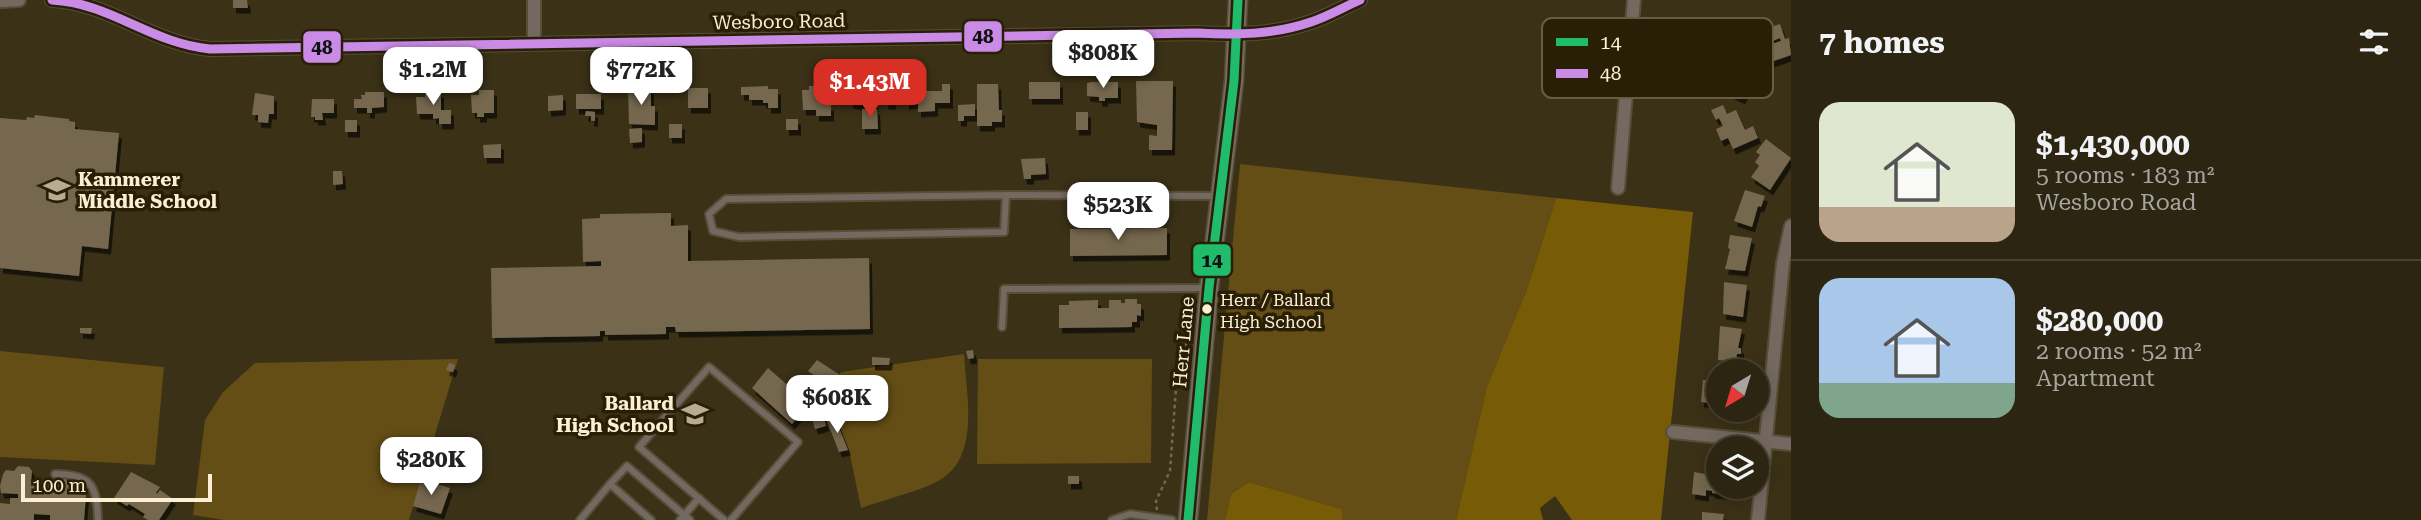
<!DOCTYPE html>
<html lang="en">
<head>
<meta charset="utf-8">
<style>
	:root { --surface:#2c2511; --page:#342d1a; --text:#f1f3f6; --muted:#a6a59f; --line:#484231; --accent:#d93025 }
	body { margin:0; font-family:"Roboto Serif",serif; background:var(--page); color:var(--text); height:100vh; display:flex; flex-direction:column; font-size:26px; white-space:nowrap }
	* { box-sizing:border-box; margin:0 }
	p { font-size:23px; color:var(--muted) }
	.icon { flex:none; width:38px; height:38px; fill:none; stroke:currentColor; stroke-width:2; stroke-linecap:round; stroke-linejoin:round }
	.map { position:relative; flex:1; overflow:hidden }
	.sheet { display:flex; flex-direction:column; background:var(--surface); width:630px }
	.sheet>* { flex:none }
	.needle { width:46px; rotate:218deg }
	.controls { position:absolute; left:1706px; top:359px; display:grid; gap:14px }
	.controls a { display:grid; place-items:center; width:63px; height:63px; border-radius:50%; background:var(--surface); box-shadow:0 4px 18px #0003,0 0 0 2px var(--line); font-size:35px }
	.scale { position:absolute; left:21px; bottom:18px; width:191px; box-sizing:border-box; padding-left:7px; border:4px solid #fcefd2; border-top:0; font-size:19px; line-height:24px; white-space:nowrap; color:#fcefd2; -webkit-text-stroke:5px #291f07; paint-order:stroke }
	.price { position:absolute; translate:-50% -60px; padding:0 16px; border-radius:14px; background:#fff; color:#222; font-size:23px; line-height:46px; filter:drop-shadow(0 2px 4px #0008) }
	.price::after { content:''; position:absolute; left:50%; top:42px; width:21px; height:16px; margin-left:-10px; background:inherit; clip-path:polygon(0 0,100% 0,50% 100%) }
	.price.current { background:var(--accent); color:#fff }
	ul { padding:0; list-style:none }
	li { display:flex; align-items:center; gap:21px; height:175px; padding:0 28px }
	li+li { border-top:2px solid var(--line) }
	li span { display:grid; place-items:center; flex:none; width:196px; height:140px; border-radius:21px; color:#555 }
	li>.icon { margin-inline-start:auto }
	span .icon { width:84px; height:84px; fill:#fffc; stroke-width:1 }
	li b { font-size:30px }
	h2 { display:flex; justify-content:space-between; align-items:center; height:84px; padding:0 28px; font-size:30px }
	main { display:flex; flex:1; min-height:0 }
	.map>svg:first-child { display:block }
	.green { fill:#644e15 }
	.forest { fill:#775b06 }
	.building { fill:#766750; filter:url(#shadow) }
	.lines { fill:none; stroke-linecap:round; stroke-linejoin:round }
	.service-casing { stroke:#574e37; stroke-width:10 }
	.minor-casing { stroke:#574e37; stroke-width:16 }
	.secondary-casing { stroke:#574e37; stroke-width:21 }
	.path { stroke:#70685c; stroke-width:2.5; stroke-dasharray:3.5 3.5; stroke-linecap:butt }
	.service { stroke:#736961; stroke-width:6 }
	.minor { stroke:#736961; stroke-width:12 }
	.secondary { stroke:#766a5f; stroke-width:18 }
	.bus-1-casing { stroke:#291f07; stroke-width:14 }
	.bus-2-casing { stroke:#291f07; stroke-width:14 }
	.bus-1 { stroke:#20bc6c; stroke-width:9 }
	.bus-2 { stroke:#ca8be6; stroke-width:9 }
	.bus-dot { fill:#fcefd2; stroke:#291f07; stroke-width:2.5 }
	.labels { text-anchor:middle; stroke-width:7; stroke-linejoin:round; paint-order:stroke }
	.bus-label { font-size:17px; fill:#fcefd2; stroke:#291f07; text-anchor:start }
	.street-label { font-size:19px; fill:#fcefd2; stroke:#291f07 }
	.poi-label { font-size:19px; font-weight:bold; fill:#fcefd2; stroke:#291f07; text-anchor:start }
	.key { fill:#291f07; stroke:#685d44; stroke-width:2 }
	.key-label { font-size:19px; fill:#fcefd2 }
	.line-badge { stroke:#291f07; stroke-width:2.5 }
	.pale-badge-label { font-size:19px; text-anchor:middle; font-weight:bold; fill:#111 }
</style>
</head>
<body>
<main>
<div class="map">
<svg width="1791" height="520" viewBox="0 0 1791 520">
	<defs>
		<filter id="shadow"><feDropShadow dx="3" dy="5.5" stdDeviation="0" flood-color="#0009"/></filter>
	</defs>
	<rect width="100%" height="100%" fill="#3a3117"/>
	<path class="green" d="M1240,164L1556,198L1527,289L1487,386L1456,520H1343L1340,509L1249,482L1231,494L1225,520H1207Z
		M0,351L164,367L155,465L0,457Z
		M964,354C966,392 980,453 943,478C925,490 883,500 861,508L849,450L839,424L832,387L841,372Z
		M458,359L409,520H224L193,515L205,420L223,392L255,363Z
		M978,359H1152L1151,463L977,464Z"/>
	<path class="forest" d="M1556,198L1693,212L1661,520H1572L1555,496L1540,508L1543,520H1456L1487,386L1527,289Z
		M1249,482L1341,509L1343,520H1225L1231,494Z"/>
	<path class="building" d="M233,0H247L248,8H233Z
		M1780,24L1785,39L1789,38L1791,55L1768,63L1763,47L1781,41L1780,38L1770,42L1765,29Z
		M1734,60L1756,70L1750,82L1753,83L1750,89L1748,88L1742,99L1724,90L1729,80L1721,76L1728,63L1732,64Z
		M1136,81H1173L1172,150H1149V135L1157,136V125L1137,122Z
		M1029,82H1060V99H1029Z
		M1092,82H1118V98H1105V101H1099V97L1087,96V83Z
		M870,83L875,84V87L894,88L893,104H885L886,97H875V107L850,103L851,84L870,85Z
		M942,84H950V103H935V111L918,112V103L906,104V91H942Z
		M977,84H998L999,110H1002V122H992V126H977Z
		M768,86V89H778V108H768V103H763V100H749V95H741V87Z
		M809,86H820V91H827V105H831V116H816V110H803L802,90H809Z
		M628,88H651V106H655V125L629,124Z
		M688,88H708V108H688Z
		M479,90H494V113H484V117H477V113H472L471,95H479Z
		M365,92H384V107L372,108V113H367V108H354V99H362L361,95H365Z
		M425,92H441V110H451V124H439V118L433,119V114H417L416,97H425Z
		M255,93L274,96V114H269L268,123L258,122V115H252Z
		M576,94H601V109H576Z
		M563,95V110L548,111V96Z
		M312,99H334V113H322L323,120H315V117H311Z
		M975,104V116H964V121H958V105Z
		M1723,105L1727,114L1736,110L1745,130L1753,126L1758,138L1733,149L1728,138L1721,141L1716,129L1723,126L1719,118L1716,120L1711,110Z
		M862,109H877L878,129H862Z
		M586,111L595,112V121H591V116H585Z
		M1076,112H1088V130H1076Z
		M35,115L69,119V121L75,122V129L119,133L108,249L82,246L79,276L0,268V118L26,120L27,117L34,118Z
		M786,119H798V130H786Z
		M345,120H357V132H345Z
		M669,124H682V138H669Z
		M642,128V142L630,143L629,129Z
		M1766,139L1791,158L1770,190L1751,177L1759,166L1755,162L1760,155L1756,152Z
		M501,144V158H484L483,145Z
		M1045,158L1046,174L1031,175V179H1024L1021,159Z
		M333,171H342L343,184L333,185Z
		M1745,190L1765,196L1761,207L1758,206L1752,227L1734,221Z
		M671,213V226L688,225V261L869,258L870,329L676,332L675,327H666V334L605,335V331H600V336L492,338L491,268L601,266V261L583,262L582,219L600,218V214Z
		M1167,228V255L1070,256V229Z
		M1730,235L1752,238L1745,271L1725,269L1730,249L1728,248Z
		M1724,282L1747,285L1743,317L1723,314Z
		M1125,299H1137V304H1141V316L1137,315V322H1132V327L1059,328V305H1069V301L1098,300V308H1109V300H1121V303H1125Z
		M1720,326L1742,329L1738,348H1741V354H1737L1736,362L1718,360Z
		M80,328H92L91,334L80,333Z
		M973,350L974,358L968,359L966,351Z
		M872,357L890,358L889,365H872Z
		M817,360L840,375L833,385L824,378L822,381L808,371Z
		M449,363L455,365L453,372L446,370Z
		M768,368L809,404L792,424L752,388Z
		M1716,377H1718V401H1714V403L1701,402L1703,380L1716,381Z
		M823,414L826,426L815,429L812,418Z
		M835,418L848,450L839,452L827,421Z
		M18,466L29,467L32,471L31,482L61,484V477L73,478L75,492H72V494L86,495L84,520H50V515L34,514V520H0V503L10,504V498H18V494L1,493L0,486L3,474L6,470L14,471Z
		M1715,469L1718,470V486H1726L1725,494L1712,493V491L1706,490V496L1692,494L1694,472L1705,474L1706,471L1715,472Z
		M131,472L160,487L156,493L157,494L160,490L173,499L159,520H148L143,517L145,514L129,504L127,506L114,498Z
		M1068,476H1079V484H1068Z
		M421,479L450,488L441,514L413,506Z
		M1702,512L1724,514L1723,520H1702Z"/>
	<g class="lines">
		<g class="service-casing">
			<path id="service" d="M1006,195L1004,232L739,237L713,231L709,214L726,199L1006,195L1218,196
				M1002,327L1004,289L1207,288
				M55,474C91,474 97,485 98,520
				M610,484L627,466L690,520
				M580,520L610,484L651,520
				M680,520L699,498
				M724,520L639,447L709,367L798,442L731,520
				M1112,520L1130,514L1172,520"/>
		</g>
		<g class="minor-casing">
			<path id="minor" d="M52,0C111,3 150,43 210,49L1198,33C1237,35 1273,35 1311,22C1327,17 1344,7 1360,0
				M534,0V43
				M0,1L19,0
				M1618,188L1634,0
				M1673,432L1791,444
				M1758,520L1783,263L1791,226"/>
		</g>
		<g class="secondary-casing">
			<path id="secondary" d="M1188,520L1209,288L1234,81L1238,0"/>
		</g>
		<path class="path" d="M1157,510L1156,501L1170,471L1178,361L1184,350L1186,343"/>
		<use href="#service" class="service"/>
		<use href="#minor" class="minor"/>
		<use href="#secondary" class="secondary"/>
		<g class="bus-1-casing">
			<path id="bus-1" d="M1188,520L1209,288L1234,81L1238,0"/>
		</g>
		<g class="bus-2-casing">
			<path id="bus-2" d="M52,0C111,3 150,43 210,49L1198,33C1237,35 1273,35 1311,22C1327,17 1344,7 1360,0"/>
		</g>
		<use href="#bus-1" class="bus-1"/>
		<use href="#bus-2" class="bus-2"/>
	</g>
	<defs>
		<g id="school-bare" transform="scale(2.1)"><path d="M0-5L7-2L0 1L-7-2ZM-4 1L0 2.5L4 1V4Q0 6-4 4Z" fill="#b8ac91" stroke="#291f07" stroke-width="2.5" paint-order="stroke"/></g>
	</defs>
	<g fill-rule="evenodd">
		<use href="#school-bare" x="57" y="190"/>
		<use href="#school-bare" x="695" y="414"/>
	</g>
	<circle class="bus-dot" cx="1207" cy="309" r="6"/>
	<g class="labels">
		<g class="bus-label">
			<text x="1220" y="306">Herr / Ballard<tspan x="1220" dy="22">High School</tspan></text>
		</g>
		<g class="street-label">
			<text transform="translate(779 21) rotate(-1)" y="7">Wesboro Road</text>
			<text transform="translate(1183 342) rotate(-85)" y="7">Herr Lane</text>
		</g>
		<g class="poi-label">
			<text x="78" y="186">Kammerer<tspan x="78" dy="22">Middle School</tspan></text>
			<text x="674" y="410" text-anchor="end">Ballard<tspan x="674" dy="22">High School</tspan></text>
		</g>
	</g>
	<rect x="1542" y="18" width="231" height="80" rx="10" class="key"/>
	<rect x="1556" y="38" width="32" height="8" fill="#20bc6c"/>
	<rect x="1556" y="69" width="32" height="9" fill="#ca8be6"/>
	<g class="key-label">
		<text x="1600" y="49">14</text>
		<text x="1600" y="80">48</text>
	</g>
	<g class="line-badge">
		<rect x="963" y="20" width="40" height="33" rx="7" fill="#ca8be6"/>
		<rect x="302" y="30" width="40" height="34" rx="7" fill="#ca8be6"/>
		<rect x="1192" y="243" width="40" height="34" rx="7" fill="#20bc6c"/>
	</g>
	<g class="pale-badge-label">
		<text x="983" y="43">48</text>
		<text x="322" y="54">48</text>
		<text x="1212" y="267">14</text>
	</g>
</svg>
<div class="controls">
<a><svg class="needle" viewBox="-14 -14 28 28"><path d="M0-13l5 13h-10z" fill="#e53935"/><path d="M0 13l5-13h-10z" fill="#a6a59f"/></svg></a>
<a><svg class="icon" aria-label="layers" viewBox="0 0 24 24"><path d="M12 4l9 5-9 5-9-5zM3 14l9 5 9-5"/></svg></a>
</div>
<div class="scale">100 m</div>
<b class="price" style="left:1103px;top:90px">$808K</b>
<b class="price" style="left:433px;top:107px">$1.2M</b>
<b class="price" style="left:641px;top:107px">$772K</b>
<b class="price current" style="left:870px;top:119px">$1.43M</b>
<b class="price" style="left:1118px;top:242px">$523K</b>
<b class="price" style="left:837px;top:435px">$608K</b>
<b class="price" style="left:431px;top:497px">$280K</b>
</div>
<section class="sheet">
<h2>7 homes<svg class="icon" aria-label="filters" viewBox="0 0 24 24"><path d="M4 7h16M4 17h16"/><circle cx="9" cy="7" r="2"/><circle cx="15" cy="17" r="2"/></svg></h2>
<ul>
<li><span style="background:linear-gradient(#dfe7d0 75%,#b9a48a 0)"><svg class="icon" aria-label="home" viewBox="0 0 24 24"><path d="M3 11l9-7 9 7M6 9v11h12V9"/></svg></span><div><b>$1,430,000</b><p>5 rooms · 183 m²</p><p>Wesboro Road</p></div></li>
<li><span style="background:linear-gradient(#a9c7e8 75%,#7fa58c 0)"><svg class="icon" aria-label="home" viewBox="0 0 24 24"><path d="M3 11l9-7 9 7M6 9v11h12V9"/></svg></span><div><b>$280,000</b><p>2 rooms · 52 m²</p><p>Apartment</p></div></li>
</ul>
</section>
</main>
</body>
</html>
